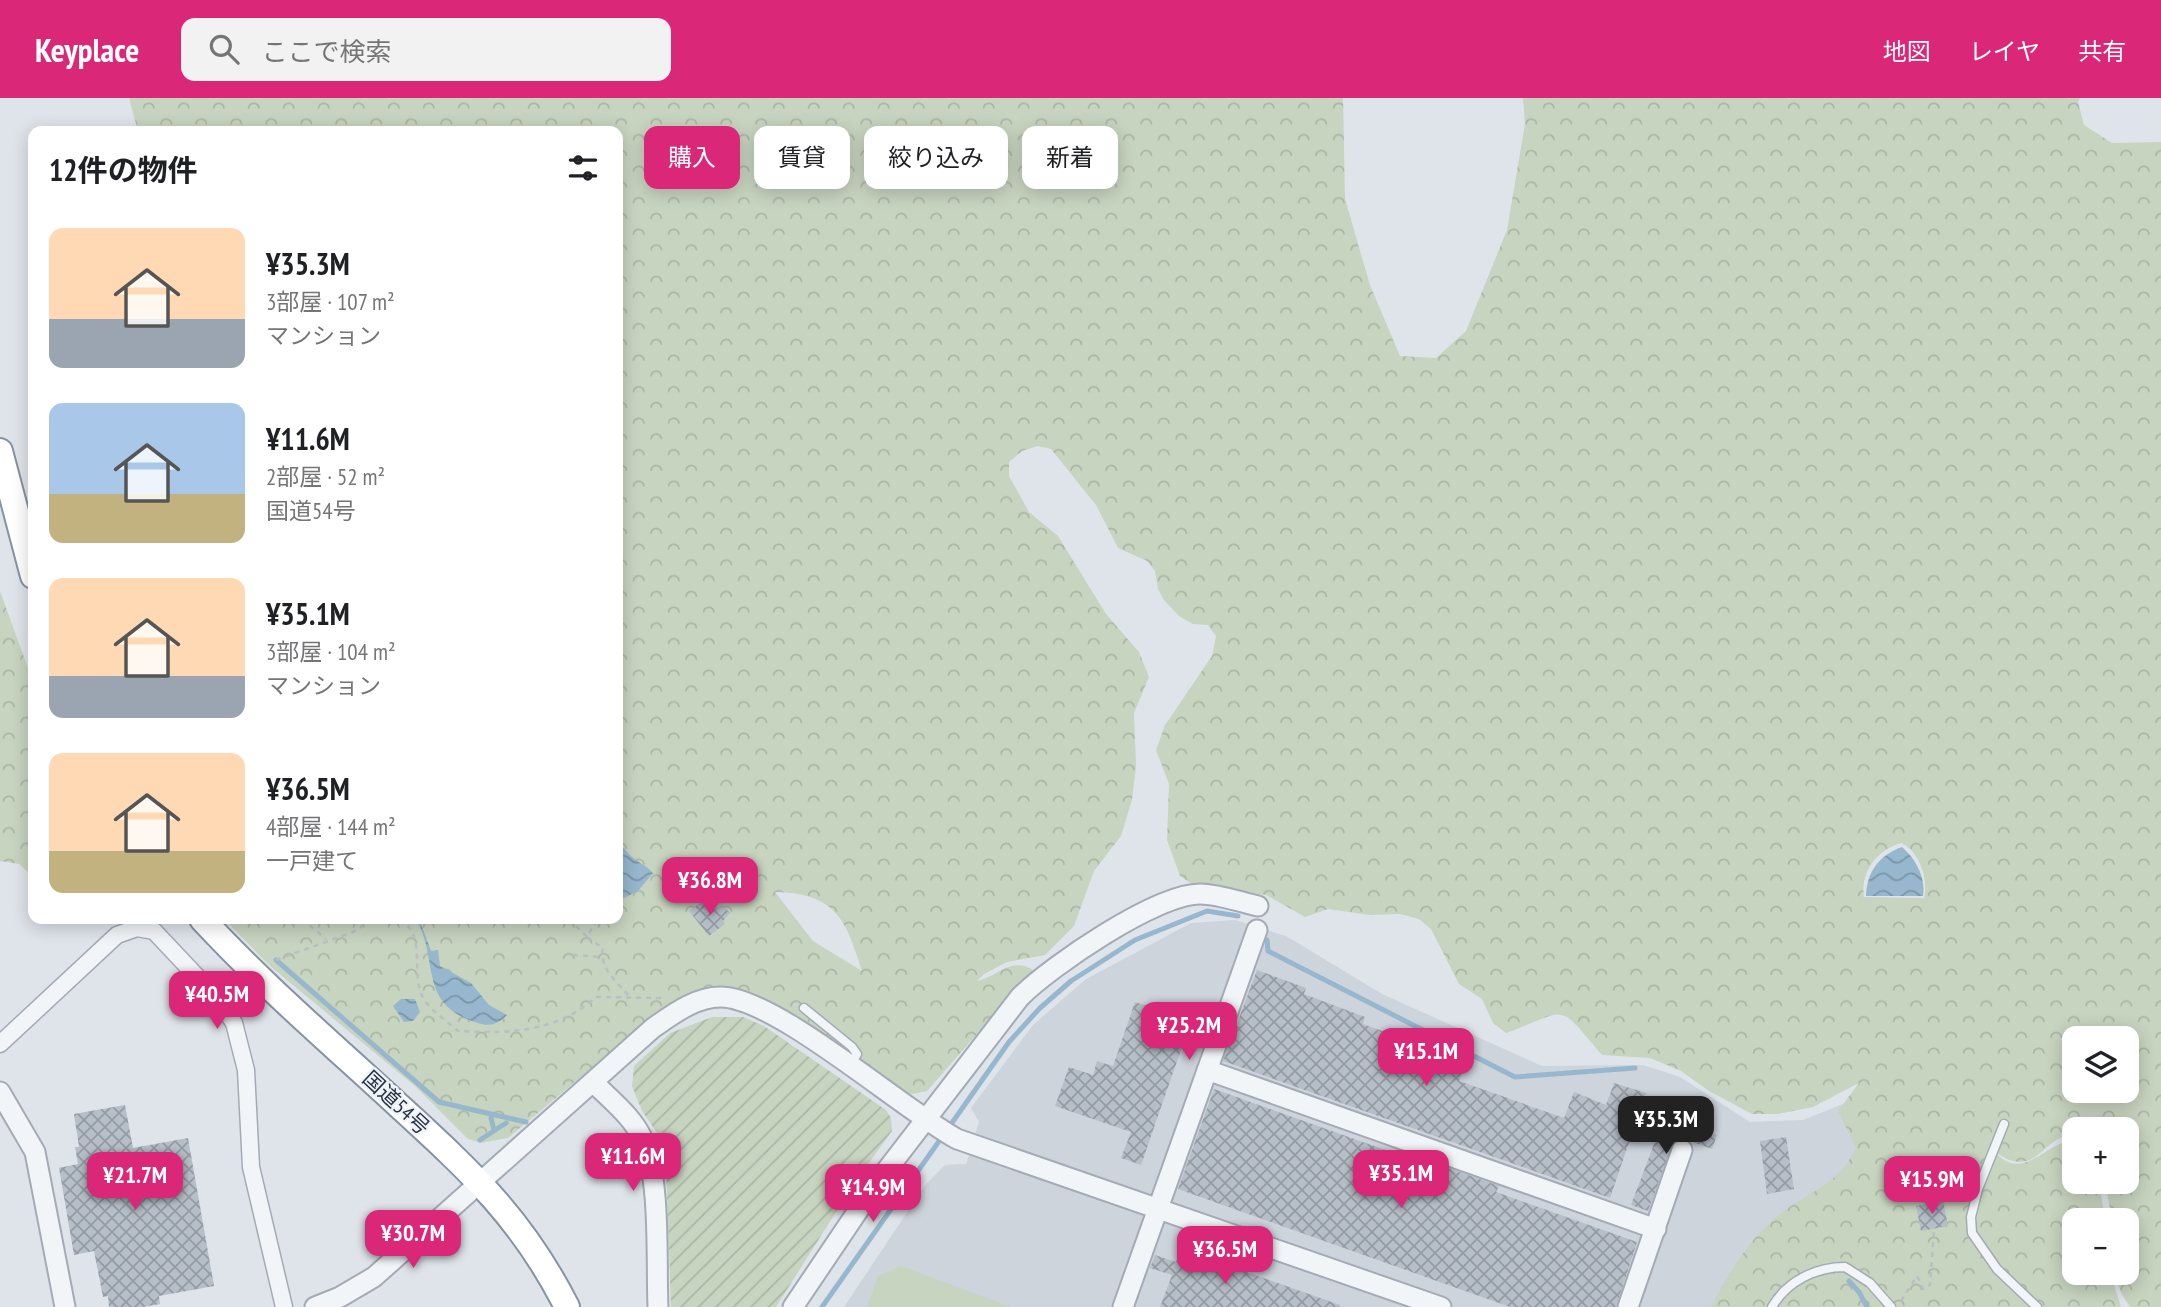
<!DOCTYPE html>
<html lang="ja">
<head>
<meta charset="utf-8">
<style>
	:root { --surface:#fff; --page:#f2f2f2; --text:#202124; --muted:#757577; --accent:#db2777 }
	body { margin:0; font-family:"PT Sans Narrow","Noto Sans JP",sans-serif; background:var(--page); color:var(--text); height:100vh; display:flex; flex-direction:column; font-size:26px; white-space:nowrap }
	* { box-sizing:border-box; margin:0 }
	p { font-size:23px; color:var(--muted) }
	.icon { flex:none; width:38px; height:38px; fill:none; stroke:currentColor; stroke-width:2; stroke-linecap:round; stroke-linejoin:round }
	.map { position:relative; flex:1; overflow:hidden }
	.panel { position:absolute; left:28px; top:28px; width:595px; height:798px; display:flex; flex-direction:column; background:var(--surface); border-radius:14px; box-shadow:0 4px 18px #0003 }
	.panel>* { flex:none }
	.top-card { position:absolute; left:644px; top:28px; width:665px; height:63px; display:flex; gap:14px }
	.controls { position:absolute; left:2062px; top:928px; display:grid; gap:14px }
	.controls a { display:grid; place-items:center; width:77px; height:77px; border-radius:14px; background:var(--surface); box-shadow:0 4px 18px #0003; font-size:35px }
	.price { position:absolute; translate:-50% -60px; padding:0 16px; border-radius:14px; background:var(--accent); color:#fff; font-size:23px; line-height:46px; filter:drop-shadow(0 2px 4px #0008) }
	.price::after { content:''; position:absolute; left:50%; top:42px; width:21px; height:16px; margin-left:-10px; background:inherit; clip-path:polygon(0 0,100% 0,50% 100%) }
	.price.current { background:#222; color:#fff }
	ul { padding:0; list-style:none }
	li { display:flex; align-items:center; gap:21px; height:175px; padding:0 21px }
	li span { display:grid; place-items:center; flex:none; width:196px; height:140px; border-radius:14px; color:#555 }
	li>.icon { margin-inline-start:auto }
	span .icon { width:84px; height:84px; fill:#fffc; stroke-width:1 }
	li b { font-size:30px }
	h2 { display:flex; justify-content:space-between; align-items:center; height:84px; padding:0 21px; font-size:30px }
	.tag { padding:0 24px; border-radius:14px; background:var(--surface); box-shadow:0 4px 18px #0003; font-size:24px; line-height:63px }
	.tag.current { background:var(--accent); color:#fff }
	header { display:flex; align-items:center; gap:42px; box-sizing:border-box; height:98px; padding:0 35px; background:var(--accent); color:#fff }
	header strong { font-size:33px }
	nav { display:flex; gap:38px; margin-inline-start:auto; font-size:24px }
	.search { width:490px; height:63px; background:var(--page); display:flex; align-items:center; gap:18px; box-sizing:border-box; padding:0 24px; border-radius:14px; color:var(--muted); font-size:26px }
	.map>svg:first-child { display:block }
	.built { fill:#cdd4dc }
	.forest { fill:url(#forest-crowns); fill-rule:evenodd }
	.garden { fill:url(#garden-furrows) }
	.pitch { fill:#c7d4bf }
	.water { fill:url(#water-waves) }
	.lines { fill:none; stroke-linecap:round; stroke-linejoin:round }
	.stream { stroke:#96b7cd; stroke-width:5 }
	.building { fill:url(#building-cross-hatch) }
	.service-casing { stroke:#a4abb4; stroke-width:11 }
	.minor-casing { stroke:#a4abb4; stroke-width:19 }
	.tertiary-casing { stroke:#a4abb4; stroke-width:23 }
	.trunk-casing { stroke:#8593a2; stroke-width:28 }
	.path { stroke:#b9bfc5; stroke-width:2.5; stroke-dasharray:5 5; stroke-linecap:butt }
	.service { stroke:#f2f5f8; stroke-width:8 }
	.minor { stroke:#f2f5f8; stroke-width:16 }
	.tertiary { stroke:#f2f5f8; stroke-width:19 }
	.trunk { stroke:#fff; stroke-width:24 }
	.labels { text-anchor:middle; stroke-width:5; stroke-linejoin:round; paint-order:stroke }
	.street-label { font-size:21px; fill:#263342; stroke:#eff3f7 }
</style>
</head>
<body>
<header>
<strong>Keyplace</strong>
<div class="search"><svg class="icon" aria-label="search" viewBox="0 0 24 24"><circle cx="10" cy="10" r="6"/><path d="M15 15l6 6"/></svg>ここで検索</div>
<nav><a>地図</a><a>レイヤ</a><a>共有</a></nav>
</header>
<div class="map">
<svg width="2161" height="1209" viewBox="0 0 2161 1209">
	<defs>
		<pattern id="forest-crowns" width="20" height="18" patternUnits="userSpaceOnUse" patternTransform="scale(1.75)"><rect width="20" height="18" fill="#c7d4bf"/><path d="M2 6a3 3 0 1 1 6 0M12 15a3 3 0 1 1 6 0" fill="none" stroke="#abb6a5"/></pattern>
		<pattern id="garden-furrows" width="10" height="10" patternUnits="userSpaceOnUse" patternTransform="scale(1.75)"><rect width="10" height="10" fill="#c7d4bf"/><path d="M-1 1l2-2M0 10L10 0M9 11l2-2" fill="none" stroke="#abb6a5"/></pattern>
		<pattern id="water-waves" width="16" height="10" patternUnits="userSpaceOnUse" patternTransform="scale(1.75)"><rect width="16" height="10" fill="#96b7cd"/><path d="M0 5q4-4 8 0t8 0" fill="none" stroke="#7a95a8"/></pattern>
		<pattern id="building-cross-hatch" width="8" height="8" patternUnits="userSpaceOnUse" patternTransform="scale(1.75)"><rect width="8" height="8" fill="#b6bec7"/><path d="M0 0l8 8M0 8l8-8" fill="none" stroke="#949ba3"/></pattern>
	</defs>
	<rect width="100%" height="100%" fill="#dfe4ea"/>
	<path class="built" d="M1235,822L1286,838L1382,896L1542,968L1643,967L1680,979L1750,1024L1803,1022L1855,1001L1891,1004L1766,1209H844L926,1086L945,1067L966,1066L979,1024L971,1010L1033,927L1086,881L1191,825Z"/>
	<path class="forest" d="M129,0H1343L1345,101L1370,187L1400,258L1436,260L1466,233L1507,132L1525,26L1523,0H2080L2078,4L2084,27L2112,45L2161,44V1209H2130L2121,1195L2115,1174H2126V1122H2112L2105,1083H2126V1031H2074V1042L2068,1038C2046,1040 2037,1072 2010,1062C2005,1061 2000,1056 1996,1055C2021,1082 2041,1051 2065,1044L2074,1048V1083H2099L2105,1122H2074V1174H2110L2121,1209H1711C1730,1173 1747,1143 1779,1117C1811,1091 1836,1090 1856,1050L1838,1013L1859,985L1813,1009L1778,1016H1752L1709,993L1681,973L1650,960L1602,957C1555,902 1570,912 1506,935L1493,925L1482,901L1459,886L1431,831L1419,821L1400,816L1370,817L1328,811L1305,819L1266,797L1192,786L1180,778L1167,742L1169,686L1156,652L1165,627L1212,558L1216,538L1208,527L1193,526L1179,518L1164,502L1158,491L1155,473L1147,463L1118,450L1096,407L1051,351L1038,348L1022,353L1009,364V378L1029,414L1058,438L1106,516L1139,554L1149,579L1134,615L1136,668L1132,702L1121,738L1094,773L1074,828L1045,857L1007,864L984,876L977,883C997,879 1011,858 1033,872L927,993L912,996L902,993L782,911L756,899L691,896L661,912L508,1040L481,1045L468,1041L416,989L270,868L224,821H618V33H138ZM1901,745C1919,752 1929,782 1924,800L1864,799C1860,774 1877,752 1901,745ZM775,794C835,795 846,821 862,873L813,843ZM2074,940H2126V992H2074Z
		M0,493L33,584V779L19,766L0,763Z"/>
	<path class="garden" d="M712,919H743L764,928L886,1012L891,1020L892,1033L855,1084L776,1209H671L666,1069L657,1035L642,1013L632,988L634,968L670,935Z"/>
	<path class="pitch" d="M901,1168L1011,1209H867L878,1178Z"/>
	<path class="water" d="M1902,749C1916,761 1926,780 1923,798H1866C1867,774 1879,757 1902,749Z
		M618,750H624C632,763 643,764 653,775L638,793L618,803Z
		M416,821L420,823L431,853L438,852L440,868L471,885L489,907L507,917C499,926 489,929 478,925C417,907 440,863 416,821Z
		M401,901H415L420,914L413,923L404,924L393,908Z"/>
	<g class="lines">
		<path class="stream" d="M1267,842L1268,853L1515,979L1635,970
			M276,862L439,1004L526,1024
			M491,1020L494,1032
			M480,1042L506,1025
			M1849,1183L1859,1194L1867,1209
			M822,1209L1009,944L1040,910L1071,883L1135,842L1207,813L1238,818"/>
	</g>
	<path class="building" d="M704,802L713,812L722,807L730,815L723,823L725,826L709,838L689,813Z
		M1257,872L1306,890L1304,896L1365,919L1363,926L1467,964L1459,983L1564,1020L1574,994L1606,1007L1614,985L1646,995L1610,1100L1223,963Z
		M1135,904L1191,923L1141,1067L1121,1060L1131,1034L1055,1008L1069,969L1093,977L1097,963L1113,968Z
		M1214,991L1419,1064L1420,1060L1499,1088L1496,1094L1637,1144L1616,1209H1510L1178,1091Z
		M125,1007L133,1050L188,1040L214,1188L159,1198L160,1206L143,1209H109L108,1198L103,1199L94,1153L74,1157L59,1070L78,1066L75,1049H79L74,1016Z
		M1665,1017L1717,1037L1712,1051L1676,1038L1648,1113L1631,1107Z
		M1786,1039L1794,1091L1767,1096L1760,1043Z
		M1943,1103L1948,1128L1921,1133L1916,1108Z
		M1181,1151L1340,1207L1339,1209H1160L1172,1177L1150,1170L1155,1157L1176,1164Z"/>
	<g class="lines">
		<g class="service-casing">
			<path id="service" d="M804,910L852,949L857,956L850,968
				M2004,1026L1978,1091L1971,1119L1972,1135L1997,1171L2037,1209
				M1772,1209C1787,1183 1816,1169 1845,1169L1870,1185L1891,1209"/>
		</g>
		<g class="minor-casing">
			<path id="minor" d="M0,946L117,837L137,830L154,833L218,901L234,925L246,972L251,1069L284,1209"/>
		</g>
		<g class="tertiary-casing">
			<path id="tertiary" d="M1207,972L1656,1131
				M593,984C611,1002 633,1019 643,1042C661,1081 656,1164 658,1209
				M0,994L35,1054L65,1209
				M315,1209L340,1199L374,1179L653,930C672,917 695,899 720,899C774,898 902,1011 957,1041L1441,1209
				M793,1209L876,1086L1020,899C1051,868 1156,796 1200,796C1218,796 1240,804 1258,808
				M1123,1209L1257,832
				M1628,1209L1682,1052"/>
		</g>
		<g class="trunk-casing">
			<path id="trunk" d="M0,353L33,478
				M202,821C263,887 332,946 398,1007C470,1073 522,1120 567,1209"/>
		</g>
		<path class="path" d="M302,821L326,841
			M400,821C429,840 408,878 425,903C433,914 448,924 458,933C508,936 558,934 596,899L664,900
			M569,821L587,839L597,821
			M587,839L603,850C599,870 617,884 629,898
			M573,857L601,859
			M276,862L353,834L373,821
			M1901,1203L1917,1178L1923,1191L1930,1187L1934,1132"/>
		<use href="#service" class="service"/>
		<use href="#minor" class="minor"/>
		<use href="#tertiary" class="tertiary"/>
		<use href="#trunk" class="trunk"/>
	</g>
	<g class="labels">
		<g class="street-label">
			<text transform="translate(396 1005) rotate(43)" y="7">国道54号</text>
		</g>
	</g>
</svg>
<div class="controls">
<a><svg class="icon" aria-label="layers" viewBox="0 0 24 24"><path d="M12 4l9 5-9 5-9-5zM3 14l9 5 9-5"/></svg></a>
<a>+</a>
<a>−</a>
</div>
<b class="price" style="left:710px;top:819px">¥36.8M</b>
<b class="price" style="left:217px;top:933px">¥40.5M</b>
<b class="price" style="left:1189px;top:964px">¥25.2M</b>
<b class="price" style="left:1426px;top:990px">¥15.1M</b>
<b class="price current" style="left:1666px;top:1058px">¥35.3M</b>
<b class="price" style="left:633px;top:1095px">¥11.6M</b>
<b class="price" style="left:1401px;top:1112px">¥35.1M</b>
<b class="price" style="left:135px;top:1114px">¥21.7M</b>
<b class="price" style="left:1932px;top:1118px">¥15.9M</b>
<b class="price" style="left:873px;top:1126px">¥14.9M</b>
<b class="price" style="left:413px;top:1172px">¥30.7M</b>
<b class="price" style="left:1225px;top:1188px">¥36.5M</b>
<div class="top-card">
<a class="tag current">購入</a>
<a class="tag">賃貸</a>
<a class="tag">絞り込み</a>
<a class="tag">新着</a>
</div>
<section class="panel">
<h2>12件の物件<svg class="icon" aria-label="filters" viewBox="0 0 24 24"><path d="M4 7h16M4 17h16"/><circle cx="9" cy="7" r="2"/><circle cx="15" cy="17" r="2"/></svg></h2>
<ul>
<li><span style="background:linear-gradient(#ffd9b3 65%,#9aa5b1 0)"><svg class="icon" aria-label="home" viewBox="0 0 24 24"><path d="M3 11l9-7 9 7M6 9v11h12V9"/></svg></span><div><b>¥35.3M</b><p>3部屋 · 107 m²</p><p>マンション</p></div></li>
<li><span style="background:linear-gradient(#a9c7e8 65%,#c2b280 0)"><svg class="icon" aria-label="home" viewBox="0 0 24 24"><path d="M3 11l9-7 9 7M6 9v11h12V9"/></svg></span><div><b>¥11.6M</b><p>2部屋 · 52 m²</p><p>国道54号</p></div></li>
<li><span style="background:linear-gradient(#ffd9b3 70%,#9aa5b1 0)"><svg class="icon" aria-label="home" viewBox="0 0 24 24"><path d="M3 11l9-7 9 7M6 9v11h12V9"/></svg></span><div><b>¥35.1M</b><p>3部屋 · 104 m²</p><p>マンション</p></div></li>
<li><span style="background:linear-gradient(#ffd9b3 70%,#c2b280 0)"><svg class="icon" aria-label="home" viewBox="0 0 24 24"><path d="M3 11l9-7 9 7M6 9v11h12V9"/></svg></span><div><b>¥36.5M</b><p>4部屋 · 144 m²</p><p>一戸建て</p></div></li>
</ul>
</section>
</div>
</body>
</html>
